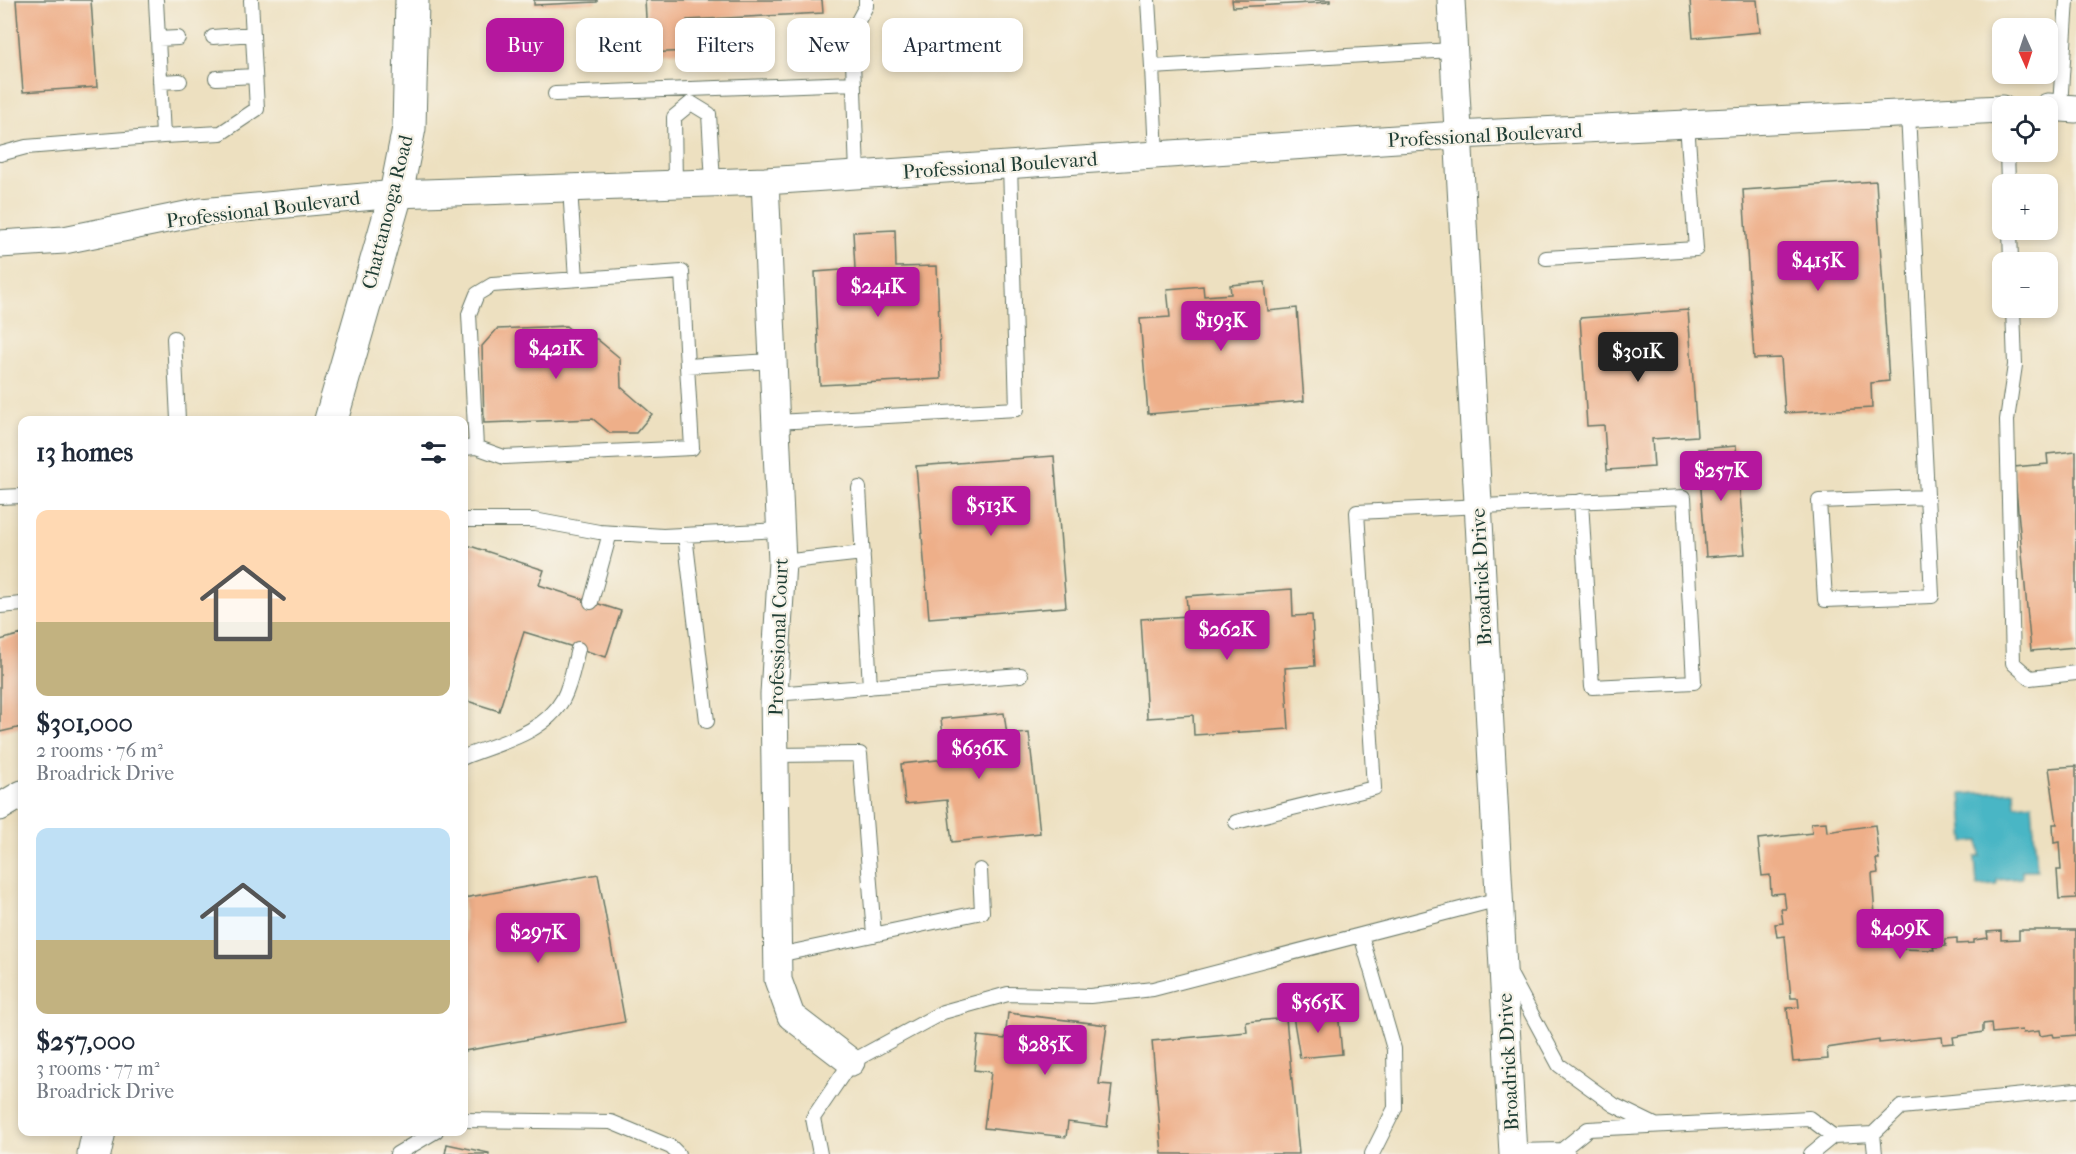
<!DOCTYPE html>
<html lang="en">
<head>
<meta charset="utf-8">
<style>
	:root { --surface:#fff; --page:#f6f6f7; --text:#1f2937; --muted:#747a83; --accent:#b5179e }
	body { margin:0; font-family:"IM FELL French Canon",serif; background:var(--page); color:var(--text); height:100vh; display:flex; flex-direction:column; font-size:22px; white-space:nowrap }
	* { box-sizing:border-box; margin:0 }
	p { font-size:20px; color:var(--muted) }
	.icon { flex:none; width:33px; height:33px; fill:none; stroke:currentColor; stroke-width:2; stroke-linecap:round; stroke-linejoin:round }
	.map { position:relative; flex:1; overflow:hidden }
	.side { position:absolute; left:18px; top:416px; width:450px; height:720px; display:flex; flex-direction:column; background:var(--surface); border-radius:12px; box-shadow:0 3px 9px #0003 }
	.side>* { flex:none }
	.banner { position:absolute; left:486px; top:18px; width:570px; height:54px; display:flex; gap:12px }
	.needle { width:39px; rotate:177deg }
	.tools { position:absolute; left:1992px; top:18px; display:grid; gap:12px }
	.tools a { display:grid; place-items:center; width:66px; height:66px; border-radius:12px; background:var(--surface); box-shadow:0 3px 9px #0003; font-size:30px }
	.price { position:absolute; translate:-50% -51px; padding:0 14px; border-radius:6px; background:var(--accent); color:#fff; font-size:20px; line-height:39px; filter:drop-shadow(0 2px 3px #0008) }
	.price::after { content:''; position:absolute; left:50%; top:36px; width:18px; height:14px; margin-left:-9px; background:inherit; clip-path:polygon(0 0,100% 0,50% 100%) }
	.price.current { background:#222; color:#fff }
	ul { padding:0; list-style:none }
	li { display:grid; align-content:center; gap:12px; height:318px; padding:0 18px }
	li span { display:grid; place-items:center; height:186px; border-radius:12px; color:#555 }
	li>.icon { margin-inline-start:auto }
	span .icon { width:108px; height:108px; fill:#fffc; stroke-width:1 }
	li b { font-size:26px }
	h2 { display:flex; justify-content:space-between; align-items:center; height:72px; padding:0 18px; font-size:26px }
	.tag { padding:0 21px; border-radius:12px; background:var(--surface); box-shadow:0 3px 9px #0003; font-size:21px; line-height:54px }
	.tag.current { background:var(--accent); color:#fff }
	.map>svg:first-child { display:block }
	.water { fill:#49b6c5; stroke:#347a7c; stroke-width:1.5 }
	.building { fill:#eeaf89 }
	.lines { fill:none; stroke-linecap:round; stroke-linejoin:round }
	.service-casing { stroke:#677665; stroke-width:16 }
	.minor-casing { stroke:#677665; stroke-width:29 }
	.secondary-casing { stroke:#677665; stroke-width:35 }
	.service { stroke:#fff; stroke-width:14 }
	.minor { stroke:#fff; stroke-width:27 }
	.secondary { stroke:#fff; stroke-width:33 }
	.labels { text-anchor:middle; stroke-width:4.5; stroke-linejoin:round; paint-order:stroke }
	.street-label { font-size:20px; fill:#1f3d34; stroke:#f7f3e8 }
</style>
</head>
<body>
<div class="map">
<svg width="2076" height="1154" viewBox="0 0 2076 1154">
	<rect width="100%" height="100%" fill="#f7f3e8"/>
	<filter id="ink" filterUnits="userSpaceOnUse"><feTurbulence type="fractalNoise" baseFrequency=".0167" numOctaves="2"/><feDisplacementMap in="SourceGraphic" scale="12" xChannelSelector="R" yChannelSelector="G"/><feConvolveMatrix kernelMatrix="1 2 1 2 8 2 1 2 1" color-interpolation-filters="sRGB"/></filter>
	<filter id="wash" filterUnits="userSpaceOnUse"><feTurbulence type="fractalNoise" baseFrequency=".008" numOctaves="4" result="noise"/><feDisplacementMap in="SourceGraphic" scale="24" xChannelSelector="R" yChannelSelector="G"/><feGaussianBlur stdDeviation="1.35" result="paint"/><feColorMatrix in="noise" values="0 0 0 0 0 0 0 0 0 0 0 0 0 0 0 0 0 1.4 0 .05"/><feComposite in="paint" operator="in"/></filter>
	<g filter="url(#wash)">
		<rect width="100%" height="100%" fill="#ede0c0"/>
		<path class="water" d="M2014,791L2015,805L2032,803L2037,870H2022V878L1997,880V885L1977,886L1975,857H1980L1979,841L1965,842L1961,794Z"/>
		<g id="blocks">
			<path class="building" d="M16,0H91L97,87L23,92Z
				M534,0H597V2L534,5Z
				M645,0H822L823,13L687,20L688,51L648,53Z
				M1232,0H1330V2L1233,7Z
				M1690,0H1757L1760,32L1693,38Z
				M1876,181L1889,381L1871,383L1872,408L1785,413L1781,358L1754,359L1743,190Z
				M895,230L896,267L937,266L941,379L820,385L815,272L855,269L853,232Z
				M1265,282L1268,311L1297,308L1304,401L1148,414L1140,319L1170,317L1167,289L1203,286L1204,296L1231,294L1230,285Z
				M1688,310L1697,436L1652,439L1654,467L1607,470L1604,425L1587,426L1580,318Z
				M566,326L581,339H597L620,358L621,387L652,414L636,433H610L593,419L484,423L482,346L497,329Z
				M1736,446L1745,554L1706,557L1698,449Z
				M2076,451V647L2031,651L2014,467L2048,464L2047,454Z
				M1054,456L1066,607L929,618L916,466Z
				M464,544L544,570L539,585L621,611L606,657L524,632L499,711L464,700Z
				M1292,589L1293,616L1312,615L1315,666L1285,668L1289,729L1194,735L1193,715L1147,718L1141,619L1188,616L1186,596Z
				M22,634V727L0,732V640Z
				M1004,713L1007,735L1029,733L1040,833L952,842L947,800L905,804L901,764L946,759L941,719Z
				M2076,766V898L2059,899L2057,870H2061L2059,842L2054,843L2053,824H2057L2049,768Z
				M1826,822L1827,832L1875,825L1879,859H1876L1878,873L1872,874L1876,930L1898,949L1934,950L1933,947L1946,946L1945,939L1957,938V944L1974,943V940L1988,938L1987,932L2001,931V940L2019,939V930H2076V1035L2054,1037L2053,1034L2040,1036L2039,1031L2023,1033L2022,1030L1992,1033L1991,1023L1983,1024V1032L1953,1037L1954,1043L1943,1044L1942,1037L1879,1043V1040L1827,1048L1828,1059L1793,1062L1787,1008L1799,1007L1798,998H1791L1785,936L1777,937L1775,924L1783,923L1781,909H1786L1784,893L1771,894L1770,875L1762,876L1758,839L1812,833L1811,823Z
				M598,874L625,1022L464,1051V898Z
				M1338,1011L1342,1054L1300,1058L1293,1016Z
				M1008,1013L1107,1025L1099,1084L1112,1085L1107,1127L1068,1122L1066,1137L984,1128L991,1072L974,1070L978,1036L1005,1039Z
				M1286,1018L1299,1154H1162L1152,1041L1247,1032L1246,1022Z
				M447,1144L489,1153V1154H445Z"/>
		</g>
	</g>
	<g filter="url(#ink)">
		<use href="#blocks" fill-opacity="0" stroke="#677665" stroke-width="1.5"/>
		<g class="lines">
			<g class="service-casing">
				<path id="service" d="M1148,0L1152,67L1453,50
					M213,37L253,34
					M158,39L178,38
					M1152,67L1156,155
					M216,78L255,76
					M160,82L180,81
					M555,94L854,83
					M691,103L709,114L713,182
					M2060,106L2067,0
					M1908,113L1932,596L1825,600L1819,501L1927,497
					M163,136L221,133L257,109L251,0
					M2007,152L2008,184
					M0,154L26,147L163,136L156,0
					M857,175L852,32L866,6V0
					M675,184L674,117L691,103
					M570,188L576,279
					M2010,230L2011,262
					M1546,258L1696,249L1687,124
					M2013,308L2015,365L2007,420L2013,663L2030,678L2076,673
					M174,338L178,420
					M776,422L1017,409L1010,165
					M476,447L504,457L692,448L687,366
					M464,448L476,447L469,314L477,294L492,285L682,272L687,366L773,361
					M859,488L870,687
					M0,497L22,496
					M464,520H534L599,532L663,536L781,530
					M685,535L707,721
					M782,562L863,553
					M591,602L610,533
					M0,606L22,604
					M774,694L1021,675
					M775,755L860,754L874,935
					M464,757C498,743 544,734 563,699C571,684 574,664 578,649
					M1236,822L1374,788L1357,512C1466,507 1575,501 1684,497L1694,682L1592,687L1581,501
					M1361,935L1394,1049L1395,1108L1372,1154
					M778,955L982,912L980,870
					M1510,974L1559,1065L1614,1105L1653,1124
					M464,1120L611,1122L671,1147L678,1154
					M1873,1134L1901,1107L2076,1090
					M1562,1150L1588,1129L1809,1118L1833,1136
					M1512,1151L1562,1150L1568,1154
					M397,1154L436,1131
					M820,1154L813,1118L851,1062L943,1012L1008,994L1090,996L1153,989L1499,899
					M1811,1154L1833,1136L1873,1134L1875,1154"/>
			</g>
			<g class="minor-casing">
				<path id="minor" d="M1451,0L1513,1154
					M2048,107L2076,109
					M765,181L782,562L774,694L778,980L791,1016L851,1062
					M0,244L64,240L201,212L396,194L765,181L1457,135L2002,109
					M0,807L22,794"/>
			</g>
			<g class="secondary-casing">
				<path id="secondary" d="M331,420L396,194L409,128L412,0
					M94,1154L99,1131"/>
			</g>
			<use href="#service" class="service"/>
			<use href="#minor" class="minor"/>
			<use href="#secondary" class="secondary"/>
		</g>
	</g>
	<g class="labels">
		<g class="street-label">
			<text transform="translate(1485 135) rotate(-3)" y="7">Professional Boulevard</text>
			<text transform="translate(1000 165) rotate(-4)" y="7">Professional Boulevard</text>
			<text transform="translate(263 209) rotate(-7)" y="7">Professional Boulevard</text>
			<text transform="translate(387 212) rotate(-76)" y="7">Chattanooga Road</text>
			<text transform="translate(1481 577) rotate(-93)" y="7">Broadrick Drive</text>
			<text transform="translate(778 637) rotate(-88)" y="7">Professional Court</text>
			<text transform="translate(1508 1062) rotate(-93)" y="7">Broadrick Drive</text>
		</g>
	</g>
</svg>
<div class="tools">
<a><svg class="needle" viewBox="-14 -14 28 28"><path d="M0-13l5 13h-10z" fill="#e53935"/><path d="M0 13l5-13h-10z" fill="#747a83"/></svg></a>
<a><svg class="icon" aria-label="locate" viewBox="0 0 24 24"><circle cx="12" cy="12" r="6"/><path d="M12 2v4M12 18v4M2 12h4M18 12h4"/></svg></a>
<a>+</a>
<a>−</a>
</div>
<b class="price" style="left:1818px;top:292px">$415K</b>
<b class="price" style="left:878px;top:318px">$241K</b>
<b class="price" style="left:1221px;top:352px">$193K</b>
<b class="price" style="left:556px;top:380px">$421K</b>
<b class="price current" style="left:1638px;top:383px">$301K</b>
<b class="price" style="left:1721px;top:502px">$257K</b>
<b class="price" style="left:991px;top:537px">$513K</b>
<b class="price" style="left:1227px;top:661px">$262K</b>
<b class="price" style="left:979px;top:780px">$636K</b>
<b class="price" style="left:1900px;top:960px">$409K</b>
<b class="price" style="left:538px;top:964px">$297K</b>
<b class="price" style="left:1318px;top:1034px">$565K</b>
<b class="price" style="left:1045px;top:1076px">$285K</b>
<div class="banner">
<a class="tag current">Buy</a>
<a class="tag">Rent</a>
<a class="tag">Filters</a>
<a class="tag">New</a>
<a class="tag">Apartment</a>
</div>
<section class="side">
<h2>13 homes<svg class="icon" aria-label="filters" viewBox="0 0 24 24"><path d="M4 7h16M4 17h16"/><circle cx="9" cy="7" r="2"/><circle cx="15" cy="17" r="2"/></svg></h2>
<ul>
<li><span style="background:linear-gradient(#ffd9b3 60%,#c2b280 0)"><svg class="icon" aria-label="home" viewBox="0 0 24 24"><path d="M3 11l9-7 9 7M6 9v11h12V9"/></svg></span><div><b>$301,000</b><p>2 rooms · 76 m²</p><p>Broadrick Drive</p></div></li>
<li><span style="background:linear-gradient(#bfe0f5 60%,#c2b280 0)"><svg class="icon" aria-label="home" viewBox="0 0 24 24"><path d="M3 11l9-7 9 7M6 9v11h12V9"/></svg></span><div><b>$257,000</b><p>3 rooms · 77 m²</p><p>Broadrick Drive</p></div></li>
</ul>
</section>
</div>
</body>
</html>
